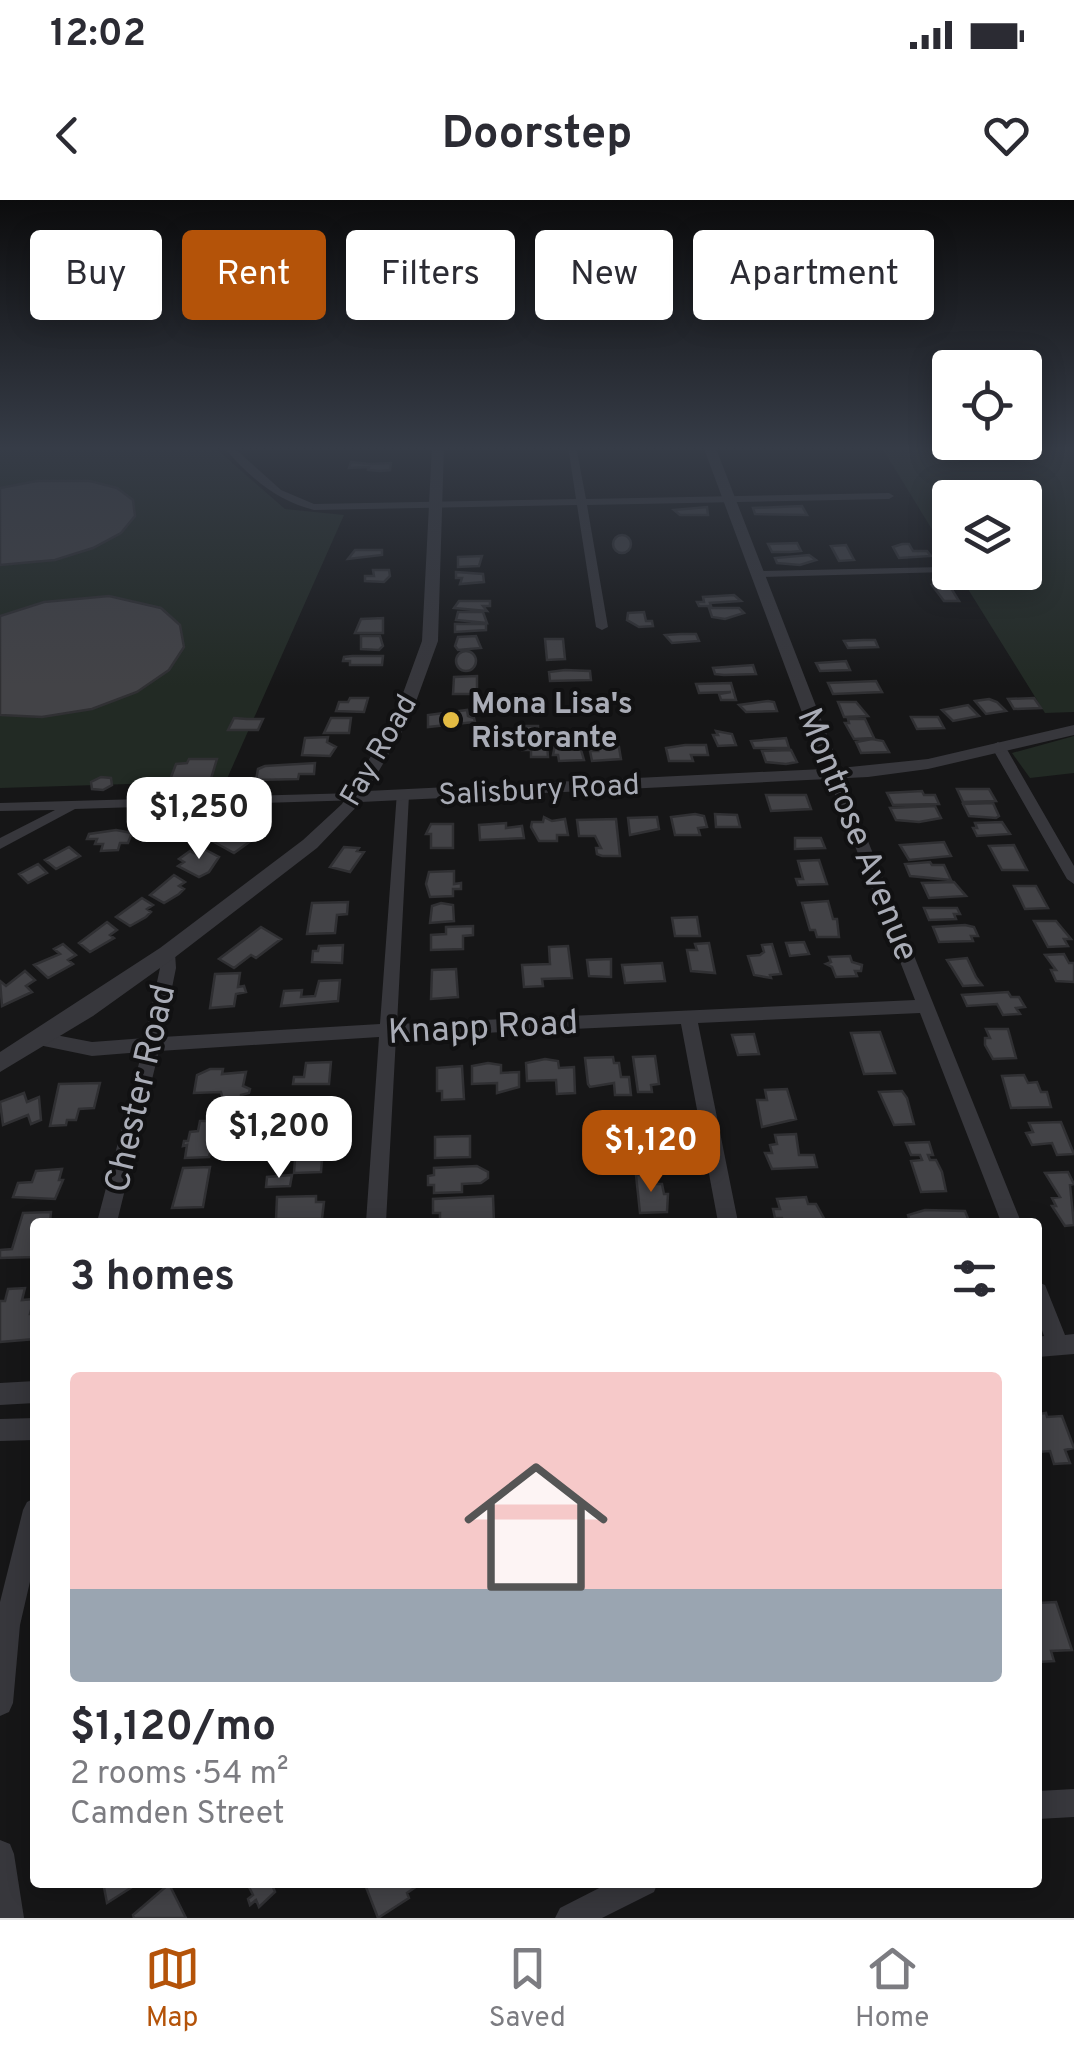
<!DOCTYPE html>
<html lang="en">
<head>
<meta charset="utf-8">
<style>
	:root { --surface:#fff; --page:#f7f7f7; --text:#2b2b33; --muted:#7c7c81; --line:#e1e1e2; --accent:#b45309 }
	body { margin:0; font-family:Overpass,sans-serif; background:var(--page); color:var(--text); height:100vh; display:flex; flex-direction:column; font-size:38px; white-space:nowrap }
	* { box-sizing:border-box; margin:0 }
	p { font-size:32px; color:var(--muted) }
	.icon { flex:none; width:55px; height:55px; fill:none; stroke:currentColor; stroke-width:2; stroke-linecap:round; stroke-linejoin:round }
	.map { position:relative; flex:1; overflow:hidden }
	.details { position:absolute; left:30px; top:1018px; width:1012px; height:670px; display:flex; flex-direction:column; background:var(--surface); border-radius:10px; box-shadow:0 5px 25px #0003 }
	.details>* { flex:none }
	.guide { position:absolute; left:30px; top:30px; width:1015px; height:90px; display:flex; gap:20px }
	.fabs { position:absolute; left:932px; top:150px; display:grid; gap:20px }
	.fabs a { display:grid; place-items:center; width:110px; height:110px; border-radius:10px; background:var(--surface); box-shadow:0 5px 25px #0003; font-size:50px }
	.price { position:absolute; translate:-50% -85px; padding:0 22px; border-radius:20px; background:#fff; color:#222; font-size:32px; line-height:65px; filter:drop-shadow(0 2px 5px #0008) }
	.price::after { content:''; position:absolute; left:50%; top:60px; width:30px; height:22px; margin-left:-15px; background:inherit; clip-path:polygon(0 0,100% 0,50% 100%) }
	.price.current { background:var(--accent); color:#fff }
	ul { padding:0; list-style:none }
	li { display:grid; align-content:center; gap:20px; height:530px; padding:0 40px }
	li span { display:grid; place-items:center; height:310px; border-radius:10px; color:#555 }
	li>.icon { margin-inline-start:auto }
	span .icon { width:180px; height:180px; fill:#fffc; stroke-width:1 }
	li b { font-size:42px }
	h2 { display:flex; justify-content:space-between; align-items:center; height:120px; padding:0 40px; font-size:42px }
	.pill { padding:0 35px; border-radius:10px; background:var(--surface); box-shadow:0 5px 25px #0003; font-size:35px; line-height:90px }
	.pill.current { background:var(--accent); color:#fff }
	.status { display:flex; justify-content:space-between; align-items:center; height:70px; padding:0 50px; background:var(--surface); direction:ltr }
	.status svg { height:28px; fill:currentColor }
	header { display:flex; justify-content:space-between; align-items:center; height:130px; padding:0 40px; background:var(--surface); font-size:45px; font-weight:700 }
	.tab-bar { display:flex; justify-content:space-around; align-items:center; height:140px; border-top:2px solid var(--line); background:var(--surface); font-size:28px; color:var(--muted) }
	.tab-bar a { display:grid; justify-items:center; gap:5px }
	.tab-bar .current { color:var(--accent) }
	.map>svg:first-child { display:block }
	.green { fill:#222a24 }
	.building { fill:#434347; stroke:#303033; stroke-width:2.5 }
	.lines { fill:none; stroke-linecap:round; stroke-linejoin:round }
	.minor { fill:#37373c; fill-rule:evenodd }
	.tertiary { fill:#37373c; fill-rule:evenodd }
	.poi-dot { fill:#e3bb43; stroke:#111112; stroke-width:4 }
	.labels { text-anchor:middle; stroke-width:8; stroke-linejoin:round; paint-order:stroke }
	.far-poi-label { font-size:30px; font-weight:bold; fill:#a9acb6; stroke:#111112; text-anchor:start }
	.far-street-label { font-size:30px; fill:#a9acb6; stroke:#111112 }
	.street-label { font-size:35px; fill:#a9acb6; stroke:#111112 }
</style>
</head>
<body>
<div class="status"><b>12:02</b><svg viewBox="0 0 49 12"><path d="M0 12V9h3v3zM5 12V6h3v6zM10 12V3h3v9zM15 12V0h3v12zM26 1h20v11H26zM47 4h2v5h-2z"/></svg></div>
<header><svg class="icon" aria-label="back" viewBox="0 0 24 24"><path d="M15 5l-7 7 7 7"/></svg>Doorstep<svg class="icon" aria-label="heart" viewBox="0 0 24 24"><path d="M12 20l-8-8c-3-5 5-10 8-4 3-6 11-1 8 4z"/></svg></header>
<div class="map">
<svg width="1074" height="1718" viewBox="0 0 1074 1718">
	<rect width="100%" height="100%" fill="#161617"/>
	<path class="green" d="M0,246H213L285,309L344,315L226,581L0,588Z
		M881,246H1074V512L1045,513L958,373L1025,372V298H950V359Z
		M1074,536V573L1030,578L1012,553Z"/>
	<path class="building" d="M351,262L369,264L391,263L390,270L380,271L368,270L369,267L349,268Z
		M37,281H90L117,288L133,300L135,316L121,333L93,348L55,360L0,365V288Z
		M802,306L807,315L755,314L753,308Z
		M707,307L708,315H680L674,310Z
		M613 344a9 9 0 1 1 18 0a9 9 0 1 1-18 0Z
		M797,343L801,351L790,352H772L768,344Z
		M902,344H909L913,351H927L931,356L899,358L893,347Z
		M846,345L854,360L839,361L831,346Z
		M355,350H382V355L348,359Z
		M809,355L816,360L800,365L777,363L775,358Z
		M482,356L479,366L458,367V357Z
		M373,370H389L390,376L384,382L365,381V376H374Z
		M456,372L483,374L484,382L460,384L462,378H456Z
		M933,380H946L959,401H944L932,385H936Z
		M734,395L741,401L710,403L711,406H699L697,402H704L703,397Z
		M109,396L161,408L180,425L184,447L169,470L137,492L92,509L42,517L0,515V416L44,402Z
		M459,401H490V406H483L487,411L454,408Z
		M709,408H739L744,413L725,419L712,417Z
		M458,412H483L487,423L456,420Z
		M644,412L646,421H652L653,426L639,427L627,420L628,413Z
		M383,418V433H355L361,419Z
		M455,424H486V430L455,432Z
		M681,434H696L699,441L672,443L665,435Z
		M361,436H380L383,446L379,450L361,449Z
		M476,436L481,448L458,450L455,446L458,437Z
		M545,439H563L565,459L547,460Z
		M863,440H875L878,447L848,448L844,441Z
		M456 461a10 10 0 1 1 20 0a10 10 0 1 1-20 0Z
		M352,456H383L382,465H350V461H343L344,457Z
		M846,461L850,470L820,471L816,463Z
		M753,465L756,474L724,475L715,474L713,468Z
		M565,470L590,471L591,480L550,481L549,472Z
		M477,476V494H453L454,477Z
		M876,481L882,492L833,494L828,483Z
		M731,483L736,500H721L719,494L731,492L699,493L696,484Z
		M350,498H368L364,512L336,511L339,502H348Z
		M1034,498L1041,508L1014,509L1008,499Z
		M989,499L997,502L1006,511L986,514L975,501Z
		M768,501L774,502L777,511L746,512L739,505Z
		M838,502H856L868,516L844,517Z
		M968,505L979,516L953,521L942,510Z
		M467,510L468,516L474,518L475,522L428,527V515Z
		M911,517H938L944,528L917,529Z
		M234,518L247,519H263L258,530H228Z
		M331,518H351L349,533H324Z
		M848,519H865L874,538L854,539L845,523H849Z
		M521,526H538V532L546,531L548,557H531V550H522Z
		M716,531L732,534L736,545L718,546L713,535H718Z
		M563,536H577L584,560L559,561L558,555H553L556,540H564Z
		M328,537L327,542L336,547L330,556L302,555L305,538Z
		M786,538L789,548H754L751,541Z
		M872,539L883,541L889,552L861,553L856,542Z
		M685,545H706L708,555H691L693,561H669L666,548Z
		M597,547H619L621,559L592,561L590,551H598Z
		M791,550L797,562L786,564L766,562L762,551Z
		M189,559H217L210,582L168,585L176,564L187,563Z
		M315,563L314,574H299L298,579L256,580L258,569L265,566Z
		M101,577L111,578L112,585L103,590L92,589L91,582Z
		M957,589H989L996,601L963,602Z
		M922,591L924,595H935L939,604L893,605L887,593Z
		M766,595H806L811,609L771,611Z
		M993,603L999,616L996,618L969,616L963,604Z
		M935,606L941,618L919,622L896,620L890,608Z
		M695,614L704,616L707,627L698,628L700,635H675L671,617Z
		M737,615L740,627H716L715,614Z
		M544,617L552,621L565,619L568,635H557V641H539L531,627L532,622H543Z
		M657,617L659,629L630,635L628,618Z
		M616,619L620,656H602L597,654L596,648H601L595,636H579L577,620Z
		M1002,622L1010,634L977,636L973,628H977L975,623Z
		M506,623V628L522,626L524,638L480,640L479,625Z
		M247,624L258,630L247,638L252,640L234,653L214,642L222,637L229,640Z
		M431,624H453V648H431V634H426Z
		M116,630L132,633L128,643H120L118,650L101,651L103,644H95L97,639H87L89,634Z
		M795,638H821L825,648L795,649Z
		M944,642L951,656L909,660L900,645Z
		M1014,645L1027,670H1002L989,646Z
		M69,647L80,656L56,669L45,660Z
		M344,647L359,648L357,651L364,652L350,672L330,667Z
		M204,649L219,657L209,672L199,677L178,666L184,662L179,659L190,651L196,654Z
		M819,660L827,684L798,685L796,679H803L798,661Z
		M930,662L932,665H944L951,680L910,676L905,664Z
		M38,664L47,673L28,683L19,674Z
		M454,671V684L461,683V689H453V696L430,697L426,684L429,672Z
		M174,675L185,682L179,686L184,689L179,694L164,703L150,695Z
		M954,682L966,696L929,698L922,683Z
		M1014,686H1036L1048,708L1025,709Z
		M142,698L153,705L147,709L151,712L146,717L130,726L116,717Z
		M828,701L833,719H837L839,737H817L815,730H810L802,703Z
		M348,702L347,714L337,715L335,733L307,734L312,703Z
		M441,703L453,705L454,721L430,723L432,706Z
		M924,708H957L960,714H954L956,719L929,720Z
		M697,717L700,736H675L672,718Z
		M1034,721H1056L1071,739H1064L1068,746L1048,747Z
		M107,722L117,730L110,735L114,738L90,752L79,743Z
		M965,725L974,727L978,736H971L973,741L939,742L933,727Z
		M473,726V735L463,736V749L431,750V735L446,734V727Z
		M261,727L281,739L256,758L251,755L234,768L219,759Z
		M804,742L809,754L790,756L786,743Z
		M709,743L715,773L691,771L687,750H697L695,744Z
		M63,744L76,755L68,760L73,764L48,778L34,765L60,754L54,749Z
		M772,744L781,774L770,775L771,778L754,775L748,756L760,755L764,752L762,745Z
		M343,745L342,763L312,762L313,751H318L319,746Z
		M568,746L572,778L542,779L543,786L524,787L522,765L550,764L549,747Z
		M1064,754L1069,763H1074V782L1056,781L1051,770H1056L1045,755Z
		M850,756L852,762L862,765L861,771H855L857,776L836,777L832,767L826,764L831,762L829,757Z
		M967,758L976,777L982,785L963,786L947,760Z
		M611,759V777L589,776L587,760Z
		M662,763L665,781L625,783L622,765Z
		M456,769L458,797L431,799L432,770Z
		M25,771L35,780L26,786L32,792L2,806L0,781L6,786Z
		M240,773L238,787L244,786L246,792L236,794L234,806L210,808L215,774Z
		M340,780L338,801L281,806L284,791L302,790L301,797L315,796L319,781Z
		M1008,792L1011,797H1019L1025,807L1016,808L1020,814L1003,815L997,804L967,806L962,795Z
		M986,829H1008L1016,858L993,859L985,845V838H990Z
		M880,832L895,873L864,874L851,833Z
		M754,834L759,854L738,855L732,835Z
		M655,856L659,884L651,885L652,892H638L633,857Z
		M613,857L614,863H619L621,877H629L631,895H615L614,883L590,887L588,884L585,858Z
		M545,859L558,861L559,868L574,867L575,893L557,894L556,880L527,881L526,863Z
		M331,862L329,884H293L294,877H304L306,863Z
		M488,863L501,865V873L519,872V887L497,893V883L472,884V866Z
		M462,866L464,899L442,900V891H437V868Z
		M210,869H223L222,874L246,872L243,886L250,889L249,893L241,895V899L223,900L221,892L194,893L197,875Z
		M1024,875L1028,883L1037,882L1041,892H1047L1051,907L1011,908L1002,876Z
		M100,883L94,908L79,909L76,920H67L66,925L50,926L59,884Z
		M787,889L796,919L762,927L757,900H767L765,890Z
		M902,891L907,898L914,924L894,925L879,892Z
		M24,893L27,902L39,897L41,920L31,924L28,915L3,925L0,902Z
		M309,904L327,905L326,928L299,930L301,907Z
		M200,921H219L209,957L185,958L187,945L183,946L184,941H188L190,932L198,931Z
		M1061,922L1074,954L1057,955L1052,943L1032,945L1026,933L1033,932L1029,923Z
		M627,926H647L649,934H654L658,941L656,953L639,957V954H629Z
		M796,934L799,955H814L817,967L772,969L765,953H772L770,945L777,944L775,935Z
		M470,936V957L435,958V937Z
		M929,942L933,955H928L930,960H936L942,972L946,991L921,992L911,961L922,960L920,955H911L906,943Z
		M314,944V948H323L321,972L294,973L295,959L283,960L285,945Z
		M477,966L488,972V978L481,983L462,984V992L434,993V985H428V976L434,975V968Z
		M210,967L203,1007L172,1008L183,968Z
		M62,969L59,980H63L55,999L13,997L18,983L32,982L36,971Z
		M1068,972L1074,984L1070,985L1074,1025L1065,1026L1052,1006H1056L1052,998L1060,997L1045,973Z
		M656,974L657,984H662L664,994H668L667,1012L640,1013L636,975Z
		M292,975L290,986L266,987L267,977Z
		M316,996V1002H324L322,1019H276L277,997Z
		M493,996L494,1022H440V1013H433V999Z
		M806,997L808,1004H816L826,1022H783L782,1018H775L773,1009H780L777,999Z
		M925,1010L965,1011L969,1021L976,1022H910L908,1015Z
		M51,1012L50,1022H35V1057L0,1058V1050L12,1049L23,1013Z
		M25,1088L22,1100L34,1099L30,1114H35V1139L0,1142V1101H5L8,1089Z
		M1046,1213L1047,1217L1062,1216L1074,1248L1065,1250L1070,1263L1054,1264L1050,1251L1038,1252V1214Z
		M1056,1402L1072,1450L1051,1451L1054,1461L1039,1462L1038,1403Z
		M103,1682H140L107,1703Z
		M255,1682H271L275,1692L259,1707L256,1700L250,1705L248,1699L253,1695L249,1687Z
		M364,1682H423L407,1693L409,1698L378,1718Z
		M169,1684L186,1718H134L133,1715Z"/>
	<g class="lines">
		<path class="minor" d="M223,246H232L281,290L314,304L576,299L568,246H576L586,299L889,293L894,296L889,299L587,305L608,427L602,430L596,427L577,305L314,310C276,301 247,275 223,246Z
			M943,367L948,370L947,372L758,377L753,374L758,371Z
			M998,542L1005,546L1074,666V684L1067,679L991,546Z
			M834,570L841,574L1021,1022H1001L920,813L698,823L738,1022H718L681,824L396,837L386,1022H366L379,837L159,851L117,1022H97L142,852L92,856L34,844L31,839L34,834L40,832L92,842L145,838L160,768L159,753L167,747L175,753L176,768L162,837L380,824L397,592H407L409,595L397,824L915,800L827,574Z
			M356,593L363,597L361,600L75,609L0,649V638L55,610L0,611V603Z
			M1038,1082L1045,1085L1065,1135L1074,1134V1154L1038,1157V1137L1044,1136L1038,1119Z
			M35,1181V1203L0,1205V1183Z
			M35,1218V1240L0,1241V1219Z
			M35,1298V1360L20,1425L13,1503L9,1512L0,1516V1402L23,1310L27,1302Z
			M1074,1589V1617L1038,1619V1591Z
			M0,1640L10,1644L14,1654L24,1718H0Z
			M611,1682H658L654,1692L602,1718H555L560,1708Z"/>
		<path class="tertiary" d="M432,246H444L438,441L410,518L367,591L823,569L703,246H715L840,568L928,559L1074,525V535L928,569L868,577L361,602L317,648L174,758L93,816L0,872V852L160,748L303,640L342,604L394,518L422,441Z"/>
	</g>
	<linearGradient id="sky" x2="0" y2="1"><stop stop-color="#0c0c0d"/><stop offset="0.51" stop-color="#363c47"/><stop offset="1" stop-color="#363c47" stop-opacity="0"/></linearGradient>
	<rect width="1074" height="486" fill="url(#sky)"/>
	<circle class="poi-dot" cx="451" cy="520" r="10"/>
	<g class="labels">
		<g class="far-poi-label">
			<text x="471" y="513">Mona Lisa's<tspan x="471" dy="34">Ristorante</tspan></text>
		</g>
		<g class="far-street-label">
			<text transform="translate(378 550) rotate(-60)" y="10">Fay Road</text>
			<text transform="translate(539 589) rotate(-3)" y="10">Salisbury Road</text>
		</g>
		<g class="street-label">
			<text transform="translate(859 634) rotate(68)" y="12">Montrose Avenue</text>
			<text transform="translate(483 826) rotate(-3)" y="12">Knapp Road</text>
			<text transform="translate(139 888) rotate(-77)" y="12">Chester Road</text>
		</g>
	</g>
</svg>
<div class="fabs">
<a><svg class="icon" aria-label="locate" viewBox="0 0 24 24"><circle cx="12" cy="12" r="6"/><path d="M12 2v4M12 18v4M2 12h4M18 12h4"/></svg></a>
<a><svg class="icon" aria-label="layers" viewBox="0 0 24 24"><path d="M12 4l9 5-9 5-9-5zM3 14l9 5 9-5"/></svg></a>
</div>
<b class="price" style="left:199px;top:662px">$1,250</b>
<b class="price" style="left:279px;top:981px">$1,200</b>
<b class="price current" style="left:651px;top:995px">$1,120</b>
<div class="guide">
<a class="pill">Buy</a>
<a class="pill current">Rent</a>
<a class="pill">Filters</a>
<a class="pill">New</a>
<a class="pill">Apartment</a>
</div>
<section class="details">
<h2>3 homes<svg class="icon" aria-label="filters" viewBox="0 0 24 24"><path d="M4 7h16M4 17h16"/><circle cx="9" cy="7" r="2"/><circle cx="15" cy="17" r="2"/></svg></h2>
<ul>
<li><span style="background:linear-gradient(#f6c9c9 70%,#9aa5b1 0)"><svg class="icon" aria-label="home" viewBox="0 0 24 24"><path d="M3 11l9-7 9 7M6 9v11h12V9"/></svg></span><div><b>$1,120/mo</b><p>2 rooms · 54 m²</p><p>Camden Street</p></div></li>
</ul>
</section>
</div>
<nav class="tab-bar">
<a class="current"><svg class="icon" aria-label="map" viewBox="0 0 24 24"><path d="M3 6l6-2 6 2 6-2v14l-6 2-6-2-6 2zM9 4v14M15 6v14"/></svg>Map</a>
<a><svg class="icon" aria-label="saved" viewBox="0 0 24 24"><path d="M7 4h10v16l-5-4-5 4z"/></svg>Saved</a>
<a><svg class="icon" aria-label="home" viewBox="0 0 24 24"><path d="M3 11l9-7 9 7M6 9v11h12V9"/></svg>Home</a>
</nav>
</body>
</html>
